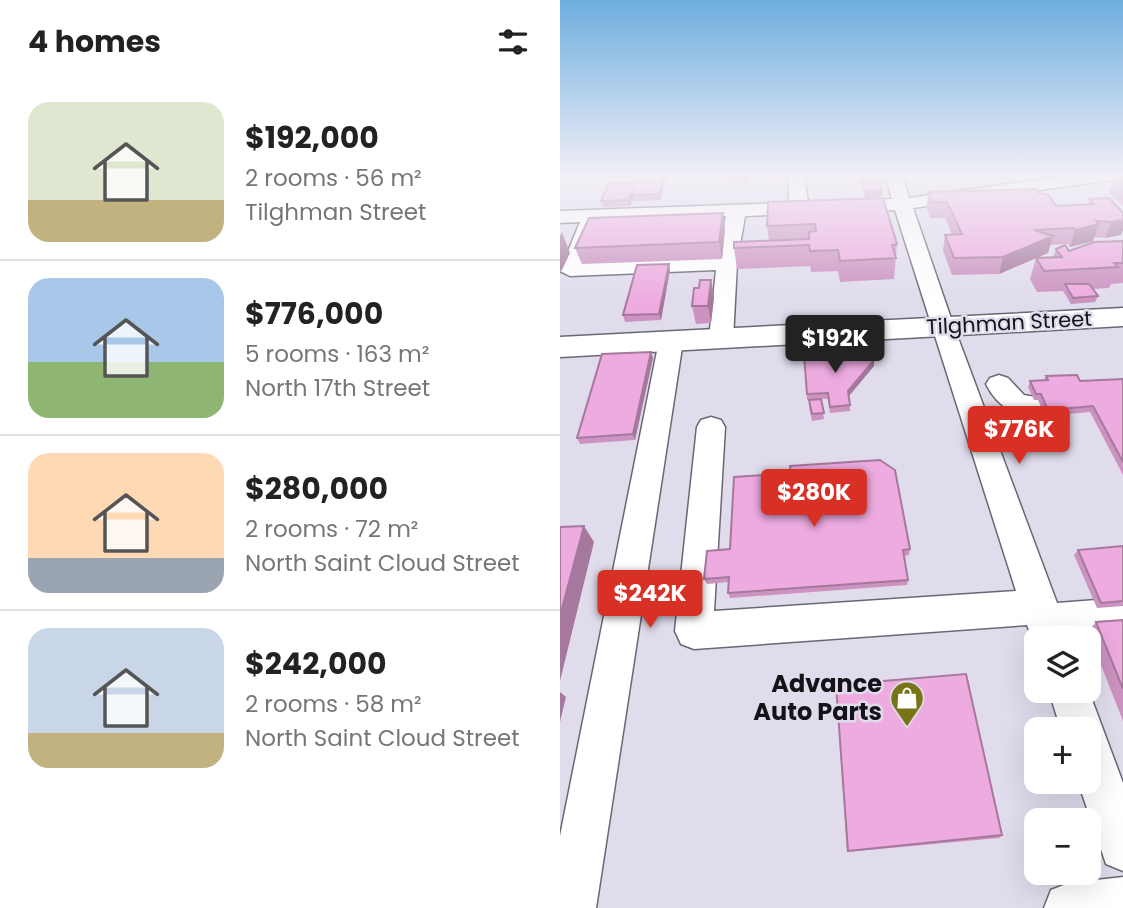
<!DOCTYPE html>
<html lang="en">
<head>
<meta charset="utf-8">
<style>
	:root { --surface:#fff; --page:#f6f6f6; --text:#222; --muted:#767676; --line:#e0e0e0; --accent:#d93025 }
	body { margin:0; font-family:Poppins,sans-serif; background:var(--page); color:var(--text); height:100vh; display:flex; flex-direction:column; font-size:26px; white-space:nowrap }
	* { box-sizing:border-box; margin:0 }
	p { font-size:23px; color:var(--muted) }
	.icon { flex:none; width:38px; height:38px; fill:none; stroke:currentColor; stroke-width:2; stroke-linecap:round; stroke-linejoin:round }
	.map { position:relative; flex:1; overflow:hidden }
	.details { display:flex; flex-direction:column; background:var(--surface); width:560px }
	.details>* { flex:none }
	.controls { position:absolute; left:464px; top:626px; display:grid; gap:14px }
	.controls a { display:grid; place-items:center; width:77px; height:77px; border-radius:14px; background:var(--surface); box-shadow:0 7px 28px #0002; font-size:35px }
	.price { position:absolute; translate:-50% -60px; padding:0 16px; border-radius:7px; background:var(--accent); color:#fff; font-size:23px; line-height:46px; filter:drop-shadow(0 2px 4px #0008) }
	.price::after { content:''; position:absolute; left:50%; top:42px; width:21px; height:16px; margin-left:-10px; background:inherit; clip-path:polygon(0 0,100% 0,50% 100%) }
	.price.current { background:#222; color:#fff }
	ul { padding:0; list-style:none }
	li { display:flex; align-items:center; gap:21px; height:175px; padding:0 28px }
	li+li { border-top:2px solid var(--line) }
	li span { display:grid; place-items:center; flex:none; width:196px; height:140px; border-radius:21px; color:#555 }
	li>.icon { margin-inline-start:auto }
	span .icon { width:84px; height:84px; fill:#fffc; stroke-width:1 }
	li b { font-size:30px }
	h2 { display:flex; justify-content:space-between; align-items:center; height:84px; padding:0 28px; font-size:30px }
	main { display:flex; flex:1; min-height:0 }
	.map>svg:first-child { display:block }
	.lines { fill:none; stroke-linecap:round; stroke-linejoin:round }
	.minor-casing { stroke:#6b6674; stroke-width:3 }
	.major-casing { stroke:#6b6674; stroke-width:3 }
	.minor { fill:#fff; fill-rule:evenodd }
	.major { fill:#fff; fill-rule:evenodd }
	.wall { fill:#cc93c1 }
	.shaded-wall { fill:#a6789d }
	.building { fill:#edabe0; stroke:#a6789d; stroke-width:2 }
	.labels { text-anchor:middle; stroke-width:5; stroke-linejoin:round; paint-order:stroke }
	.street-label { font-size:21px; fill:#151318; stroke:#e1dcec }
	.near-poi-label { font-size:24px; font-weight:bold; fill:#151318; stroke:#e1dcec; text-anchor:end }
</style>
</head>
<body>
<main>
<section class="details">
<h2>4 homes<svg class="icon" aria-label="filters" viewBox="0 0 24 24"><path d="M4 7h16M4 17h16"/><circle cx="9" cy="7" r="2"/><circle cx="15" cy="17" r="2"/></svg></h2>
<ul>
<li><span style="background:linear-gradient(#dfe7d0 70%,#c2b280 0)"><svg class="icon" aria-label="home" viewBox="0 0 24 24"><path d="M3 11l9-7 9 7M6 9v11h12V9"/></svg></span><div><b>$192,000</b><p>2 rooms · 56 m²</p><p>Tilghman Street</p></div></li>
<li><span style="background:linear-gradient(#a9c7e8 60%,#8fb573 0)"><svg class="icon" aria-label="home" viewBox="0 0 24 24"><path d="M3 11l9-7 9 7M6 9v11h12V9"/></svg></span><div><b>$776,000</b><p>5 rooms · 163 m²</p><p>North 17th Street</p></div></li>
<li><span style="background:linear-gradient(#ffd9b3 75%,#9aa5b1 0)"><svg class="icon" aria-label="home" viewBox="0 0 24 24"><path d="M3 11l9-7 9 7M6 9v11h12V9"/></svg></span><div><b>$280,000</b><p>2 rooms · 72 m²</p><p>North Saint Cloud Street</p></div></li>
<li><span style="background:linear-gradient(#c9d6e8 75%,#c2b280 0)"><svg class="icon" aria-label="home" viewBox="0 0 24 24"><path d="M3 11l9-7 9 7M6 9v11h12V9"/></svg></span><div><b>$242,000</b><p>2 rooms · 58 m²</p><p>North Saint Cloud Street</p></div></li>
</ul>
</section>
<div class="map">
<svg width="563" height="908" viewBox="0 0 563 908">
	<rect width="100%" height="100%" fill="#e1dcec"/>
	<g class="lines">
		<g class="minor-casing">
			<path id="minor" d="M228,175H244L248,202L332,199L325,175H342L349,198L512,175H558L550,180L353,208L394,327L497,603L563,598V634L476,639V649L467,625L134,649L121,644L115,631L137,427L141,420L151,417L161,420L165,427L154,611L456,591L335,210L185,216L177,263L173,339L170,344L161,347L152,344L149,339L156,270L10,276L0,271L20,222L0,223V211L229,203ZM166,216L158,257L23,263L39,221Z
				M111,333L120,336L123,341L36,908H0V836L99,341L102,336Z
				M439,375L448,378L464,395L487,399L491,406L487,413C459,421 438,408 426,384L430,378Z
				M528,689L563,783V871L546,864L518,782H528V730H501L489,691H528Z
				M563,877V908H484L491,890L509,883Z"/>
		</g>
		<g class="major-casing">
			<path id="major" d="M563,308V326L0,357V337Z"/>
		</g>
		<use href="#minor" class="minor"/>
		<use href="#major" class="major"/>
	</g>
	<path class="wall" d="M107,175L100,200L74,201L73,199L70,206L43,207L41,201L76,184Z
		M167,175H188V182L168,183Z
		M212,175H226V179L212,180Z
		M299,175H317L322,191V196L305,198Z
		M403,175H427L426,177L404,178Z
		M556,175H563V206L549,192L555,176Z
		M368,192L479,193L496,206L528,204L530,199L549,198L561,235L545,238L534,237L533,241L510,247L508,244L490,245L488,253L439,274L392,275L383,251L385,235L392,234L385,218H370L367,208Z
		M208,202L337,244L334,279L280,282L278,271L251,272L250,266L177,269L174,248L209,240L207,226Z
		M163,213L165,229L162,259L22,264L15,248Z
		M563,241V283L551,284L549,288L533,289L538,296L535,302L511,304L503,291L477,292L470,279L476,258L493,257L496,249L509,251Z
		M110,270L101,320L65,322L63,315Z
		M154,297L151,323L136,324L132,306Z
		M91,352L93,358L75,440L20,444L17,438Z
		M244,355L314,366L289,396L290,411L270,413L268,399H261L264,419L252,421L249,407V400H247Z
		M486,376L520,381L563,379V475L530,412L485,416L478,400H474L468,387L470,381L484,380Z
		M563,546V606L537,608L514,555L518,550Z
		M350,549L349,555L344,556L348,580L347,585L170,598L168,593L169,582L147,584L144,579Z
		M563,620V721L528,632L536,622Z
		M276,685L442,835L439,838L287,852Z"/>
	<path class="shaded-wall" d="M104,175H107L100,200L99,194Z
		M73,189L72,195L73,199L70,206L68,200Z
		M322,191V196L305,198V192Z
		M163,213L165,229L162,259L159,242Z
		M563,220V230L561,235L545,238L551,222Z
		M539,224L533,241L510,247L515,230Z
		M2,232L10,253L1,272L0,269V236Z
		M493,236L488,253L439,274L443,257Z
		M109,264L110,270L101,320L99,314Z
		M151,280L154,297L151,323L148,306Z
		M91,352L93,358L75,440L73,434Z
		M314,360V366L288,397V391Z
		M24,526L34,542L0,681V616Z
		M0,692L6,697L0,722Z"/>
	<path class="building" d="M79,175H104L99,194L72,195L73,189L68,200L41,201L49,183L76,184Z
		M300,175H317L322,191L305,192Z
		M563,175V185L555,176Z
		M476,189L479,193L488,195L496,206L534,204L530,199L549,198L563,213V220L551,222L536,221L539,224L515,230L514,228L474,230L493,236L443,257L394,258L385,235L402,234L387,202H372L368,192Z
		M323,198L337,244L332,245L336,258L280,261L278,250L250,251L249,245L174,248V242L249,239V232L256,231L255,224L207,226L208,202Z
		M163,213L159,242L15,248L29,218Z
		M563,241V263H554L558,267L484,271L476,258L502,257L496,249L505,245L509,251L534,242Z
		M109,264L99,314L63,315L77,265Z
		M140,280H151L148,306H132L134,288H139Z
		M505,284H529L538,296L513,298Z
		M91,352L73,434L17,438L42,354Z
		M294,352L314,360L288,391L290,405L270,407L268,393L247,394L244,355Z
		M517,375L520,381L563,379V462L533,406L488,410L481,394H476L470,381L488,380L486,376Z
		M261,399L264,413L252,414L249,400Z
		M320,460L335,470L350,549L343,550L348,580L168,593L169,577L144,579L147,551L170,549L174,477L231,473L230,466Z
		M24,526L0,616V527Z
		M563,546V601L541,603L518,550Z
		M563,620V689L536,622Z
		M406,674L442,835L288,851L276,685Z"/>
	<linearGradient id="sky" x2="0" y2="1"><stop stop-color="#6daedf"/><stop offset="0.58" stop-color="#f2eff6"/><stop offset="1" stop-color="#f2eff6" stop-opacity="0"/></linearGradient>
	<rect width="563" height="302" fill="url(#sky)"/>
	<defs>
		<g id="shop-pin" transform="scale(1.75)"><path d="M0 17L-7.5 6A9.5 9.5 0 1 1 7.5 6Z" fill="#787417" stroke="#e1dcec"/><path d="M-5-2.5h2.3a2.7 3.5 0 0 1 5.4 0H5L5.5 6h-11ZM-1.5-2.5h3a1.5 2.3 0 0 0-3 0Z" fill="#fff"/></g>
	</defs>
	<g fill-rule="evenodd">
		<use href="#shop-pin" x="347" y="698"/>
	</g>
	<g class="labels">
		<g class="street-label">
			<text transform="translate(449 323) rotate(-3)" y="7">Tilghman Street</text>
		</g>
		<g class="near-poi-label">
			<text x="322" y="692">Advance<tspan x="322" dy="28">Auto Parts</tspan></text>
		</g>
	</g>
</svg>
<div class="controls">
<a><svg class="icon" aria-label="layers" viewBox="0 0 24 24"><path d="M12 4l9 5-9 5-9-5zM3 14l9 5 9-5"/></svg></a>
<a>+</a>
<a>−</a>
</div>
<b class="price current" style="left:275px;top:375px">$192K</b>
<b class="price" style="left:459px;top:466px">$776K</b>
<b class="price" style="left:254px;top:529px">$280K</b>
<b class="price" style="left:90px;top:630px">$242K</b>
</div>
</main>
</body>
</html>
